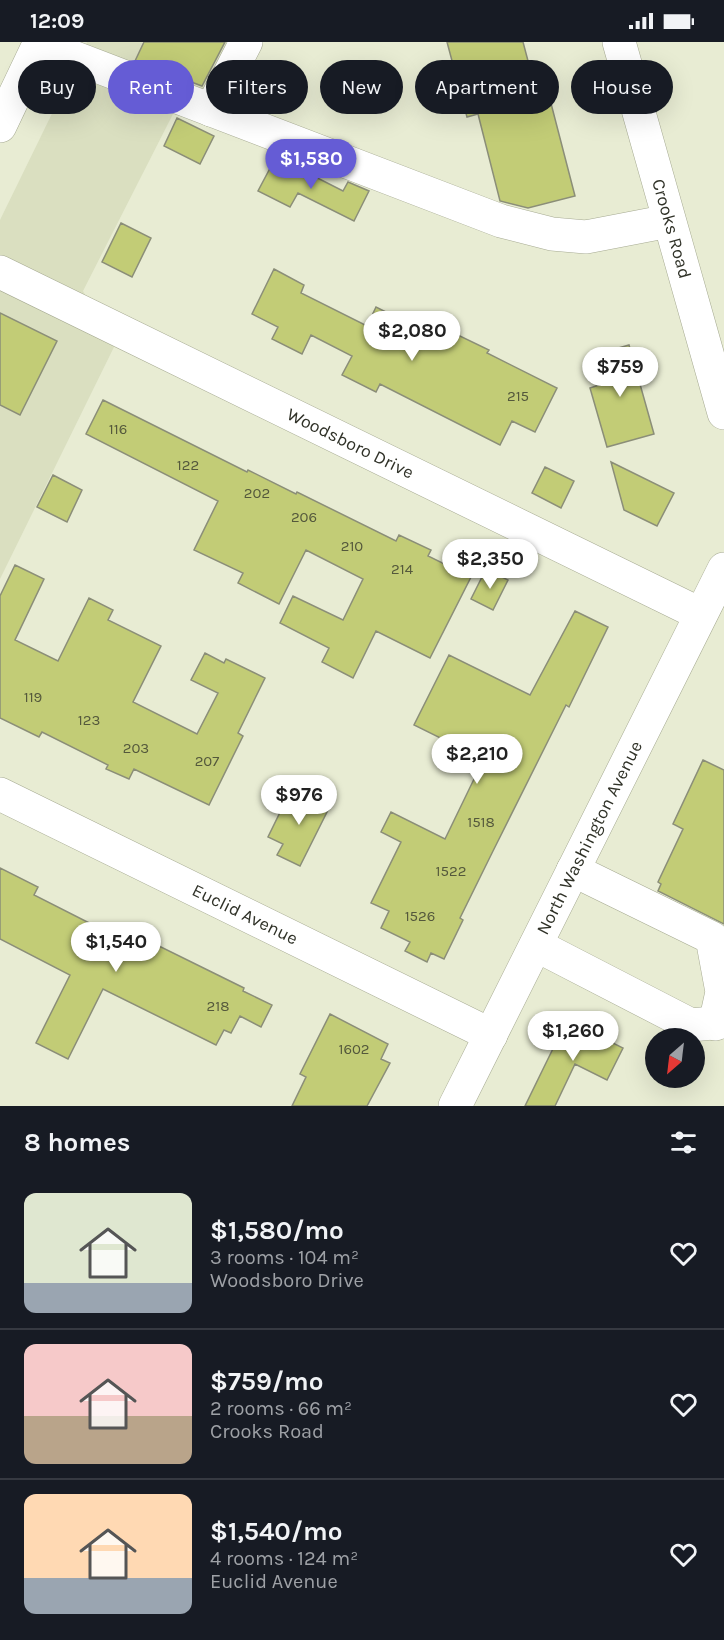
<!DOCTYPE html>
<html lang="en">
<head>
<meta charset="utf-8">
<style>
	:root { --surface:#171b24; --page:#242831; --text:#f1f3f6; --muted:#9ea1a6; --line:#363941; --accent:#655cd5 }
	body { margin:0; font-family:Karla,sans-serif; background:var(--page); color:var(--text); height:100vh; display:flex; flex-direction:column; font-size:22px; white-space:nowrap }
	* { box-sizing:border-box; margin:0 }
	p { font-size:20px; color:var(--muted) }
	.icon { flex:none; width:33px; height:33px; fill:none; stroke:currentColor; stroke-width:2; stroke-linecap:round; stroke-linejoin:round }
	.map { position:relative; height:1064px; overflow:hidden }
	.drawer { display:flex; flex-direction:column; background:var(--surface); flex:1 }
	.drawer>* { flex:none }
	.banner { position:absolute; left:18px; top:18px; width:688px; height:54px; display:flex; gap:12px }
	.needle { width:39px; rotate:208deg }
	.tools { position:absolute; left:645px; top:986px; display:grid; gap:12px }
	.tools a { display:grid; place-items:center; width:60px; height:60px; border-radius:50%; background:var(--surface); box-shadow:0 6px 24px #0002; font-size:30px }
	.price { position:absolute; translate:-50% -51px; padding:0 14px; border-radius:21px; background:#fff; color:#222; font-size:20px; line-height:39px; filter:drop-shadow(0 2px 3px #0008) }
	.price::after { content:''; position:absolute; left:50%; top:36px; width:18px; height:14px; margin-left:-9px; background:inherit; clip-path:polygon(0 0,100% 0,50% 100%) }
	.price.active { background:var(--accent); color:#fff }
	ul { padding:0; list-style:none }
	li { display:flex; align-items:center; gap:18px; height:150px; padding:0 24px }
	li+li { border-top:2px solid var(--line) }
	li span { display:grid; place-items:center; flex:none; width:168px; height:120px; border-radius:12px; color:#555 }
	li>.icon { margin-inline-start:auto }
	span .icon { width:72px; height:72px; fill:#fffc; stroke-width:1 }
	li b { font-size:26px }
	h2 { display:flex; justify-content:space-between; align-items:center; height:72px; padding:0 24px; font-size:26px }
	.tag { padding:0 21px; border-radius:27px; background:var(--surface); box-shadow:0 6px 24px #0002; font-size:21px; line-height:54px }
	.tag.active { background:var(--accent); color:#fff }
	.status { display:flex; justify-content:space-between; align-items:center; height:42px; padding:0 30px; background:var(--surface); direction:ltr }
	.status svg { height:16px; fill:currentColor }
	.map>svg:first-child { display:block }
	.built { fill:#dadfc0 }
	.building { fill:#c2cc76; stroke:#8b8e78; stroke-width:1.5 }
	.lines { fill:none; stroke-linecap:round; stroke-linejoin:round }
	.minor-casing { stroke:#a6aa92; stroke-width:34 }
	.major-casing { stroke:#a6aa92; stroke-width:34 }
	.minor { stroke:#fff; stroke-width:33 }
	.major { stroke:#fff; stroke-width:33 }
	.labels { text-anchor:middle; stroke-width:5; stroke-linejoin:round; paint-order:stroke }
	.number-label { font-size:15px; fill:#54583c }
	.street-label { font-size:18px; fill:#303228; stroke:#e8ecd3 }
</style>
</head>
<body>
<div class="status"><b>12:09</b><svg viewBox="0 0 49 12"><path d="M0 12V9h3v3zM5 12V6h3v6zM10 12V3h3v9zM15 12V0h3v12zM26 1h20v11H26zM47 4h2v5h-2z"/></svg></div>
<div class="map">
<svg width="724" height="1064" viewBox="0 0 724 1064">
	<rect width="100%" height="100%" fill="#e8ecd3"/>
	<path class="built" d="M87,0H252L211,82L173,72L83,249L114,305L0,537V178Z"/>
	<path class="building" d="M144,0H225L202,44L135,19Z
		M447,0H523L536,49L547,46L575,154L528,166L500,159L478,72L467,75Z
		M177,76L214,94L200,122L164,104Z
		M276,115L343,149L348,140L369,149L354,179L298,151L290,165L258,149Z
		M121,181L151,196L132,235L102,220Z
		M274,227L304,243L301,251L367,284L376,265L428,291L433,281L489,308L487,311L557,346L535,390L512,379L500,403L380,342L376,350L342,333L352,314L311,293L302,312L272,297L278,285L252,272Z
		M0,271L57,299L20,373L0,363Z
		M629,303L654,392L607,405L590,346L602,342L594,313Z
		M103,358L247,430L248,428L296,452L297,450L396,499L399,493L431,508L428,514L471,535L430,616L376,589L353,636L322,620L329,606L280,581L293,554L343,578L363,537L306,508L279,562L238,541L243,531L194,508L218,459L86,392Z
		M611,420L674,451L657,484L624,468Z
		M545,425L574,439L561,466L532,451Z
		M53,433L82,448L67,480L37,465Z
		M15,523L44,537L15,598L58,619L89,556L113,568L108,578L161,604L133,660L197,692L218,651L191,638L205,611L224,621L226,617L265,636L238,691L243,694L209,763L134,727L129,737L106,727L108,723L42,690L39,695L0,676V554Z
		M486,527L508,538L493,568L471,557Z
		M575,569L608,585L569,665L566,663L493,809L460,876L463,878L444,917L431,911L427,920L405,909L410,900L381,886L389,869L371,861L401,800L381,790L391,770L445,797L476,733L471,731L479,715L414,683L449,613L530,653Z
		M703,718L724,728V882L658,849L661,842L658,840L683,787L673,782Z
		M307,750L331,762L300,824L277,813L283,802L268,795L289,752L303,759Z
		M0,826L38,845L34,853L105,889L153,911L157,903L244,946L243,949L272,963L261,985L240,974L231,991L224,988L216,1003L103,947L68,1017L36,1001L70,933L0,897Z
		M330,972L388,1002L381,1017L390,1021L367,1064H292L306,1035L300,1032Z
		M567,978L623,1006L607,1038L575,1022L555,1064H525Z"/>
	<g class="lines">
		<g class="minor-casing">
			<g id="minor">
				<path d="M39,2L501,179L552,192L586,195L669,179"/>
				<path d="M211,68L246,0"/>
				<path id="s1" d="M0,230L700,572"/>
				<path id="s2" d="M0,752L491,993"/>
				<path d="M573,828L712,896L722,950L715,982"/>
				<path d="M536,903L691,983L724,980"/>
				<path id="s3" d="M455,1064L724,527"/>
			</g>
		</g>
		<g class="major-casing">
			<g id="major">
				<path id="s4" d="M619,0L724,371"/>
				<path d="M0,84L40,0"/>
			</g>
		</g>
		<use href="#minor" class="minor"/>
		<use href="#major" class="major"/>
	</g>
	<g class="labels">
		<g class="number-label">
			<text x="518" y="359">215</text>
			<text x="118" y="392">116</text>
			<text x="188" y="428">122</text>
			<text x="257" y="456">202</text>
			<text x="304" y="480">206</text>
			<text x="352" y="509">210</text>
			<text x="402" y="532">214</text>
			<text x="33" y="660">119</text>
			<text x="89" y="683">123</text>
			<text x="136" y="711">203</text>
			<text x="207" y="724">207</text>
			<text x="481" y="785">1518</text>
			<text x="451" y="834">1522</text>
			<text x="420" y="879">1526</text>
			<text x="218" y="969">218</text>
			<text x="354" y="1012">1602</text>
		</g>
		<g class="street-label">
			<text dy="6" stroke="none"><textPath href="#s4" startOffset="194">Crooks Road</textPath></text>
			<text dy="6" stroke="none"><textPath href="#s1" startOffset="390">Woodsboro Drive</textPath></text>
			<text dy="6" stroke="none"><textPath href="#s3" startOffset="300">North Washington Avenue</textPath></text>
			<text dy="6" stroke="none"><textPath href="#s2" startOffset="273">Euclid Avenue</textPath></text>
		</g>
	</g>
</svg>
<div class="tools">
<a><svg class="needle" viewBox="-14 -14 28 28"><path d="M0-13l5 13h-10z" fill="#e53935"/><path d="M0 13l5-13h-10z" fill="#9ea1a6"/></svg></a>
</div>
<b class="price active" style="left:311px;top:148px">$1,580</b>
<b class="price" style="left:412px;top:320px">$2,080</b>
<b class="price" style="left:620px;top:356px">$759</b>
<b class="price" style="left:490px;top:548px">$2,350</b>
<b class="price" style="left:477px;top:743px">$2,210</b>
<b class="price" style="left:299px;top:784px">$976</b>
<b class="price" style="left:116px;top:931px">$1,540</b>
<b class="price" style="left:573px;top:1020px">$1,260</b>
<div class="banner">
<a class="tag">Buy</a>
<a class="tag active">Rent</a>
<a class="tag">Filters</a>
<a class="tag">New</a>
<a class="tag">Apartment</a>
<a class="tag">House</a>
</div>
</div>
<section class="drawer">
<h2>8 homes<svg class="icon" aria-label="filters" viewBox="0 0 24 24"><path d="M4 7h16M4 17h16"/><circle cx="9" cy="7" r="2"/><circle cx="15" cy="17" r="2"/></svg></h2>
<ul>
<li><span style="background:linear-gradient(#dfe7d0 75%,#9aa5b1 0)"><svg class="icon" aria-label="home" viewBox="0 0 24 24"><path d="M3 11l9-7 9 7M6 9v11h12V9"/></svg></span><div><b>$1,580/mo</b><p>3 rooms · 104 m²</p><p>Woodsboro Drive</p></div><svg class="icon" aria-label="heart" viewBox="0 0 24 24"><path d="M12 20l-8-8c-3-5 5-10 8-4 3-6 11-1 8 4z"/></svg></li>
<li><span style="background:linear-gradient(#f6c9c9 60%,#b9a48a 0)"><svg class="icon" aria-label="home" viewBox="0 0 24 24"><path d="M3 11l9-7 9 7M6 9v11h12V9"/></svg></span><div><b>$759/mo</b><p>2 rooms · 66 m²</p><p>Crooks Road</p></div><svg class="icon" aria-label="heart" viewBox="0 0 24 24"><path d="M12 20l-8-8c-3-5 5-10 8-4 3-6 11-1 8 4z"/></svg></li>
<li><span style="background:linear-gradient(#ffd9b3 70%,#9aa5b1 0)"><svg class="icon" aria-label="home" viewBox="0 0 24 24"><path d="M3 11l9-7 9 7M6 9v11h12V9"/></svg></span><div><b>$1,540/mo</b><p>4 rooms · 124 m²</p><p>Euclid Avenue</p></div><svg class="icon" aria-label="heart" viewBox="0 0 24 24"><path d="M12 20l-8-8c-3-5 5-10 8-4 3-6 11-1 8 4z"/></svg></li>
</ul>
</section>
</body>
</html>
